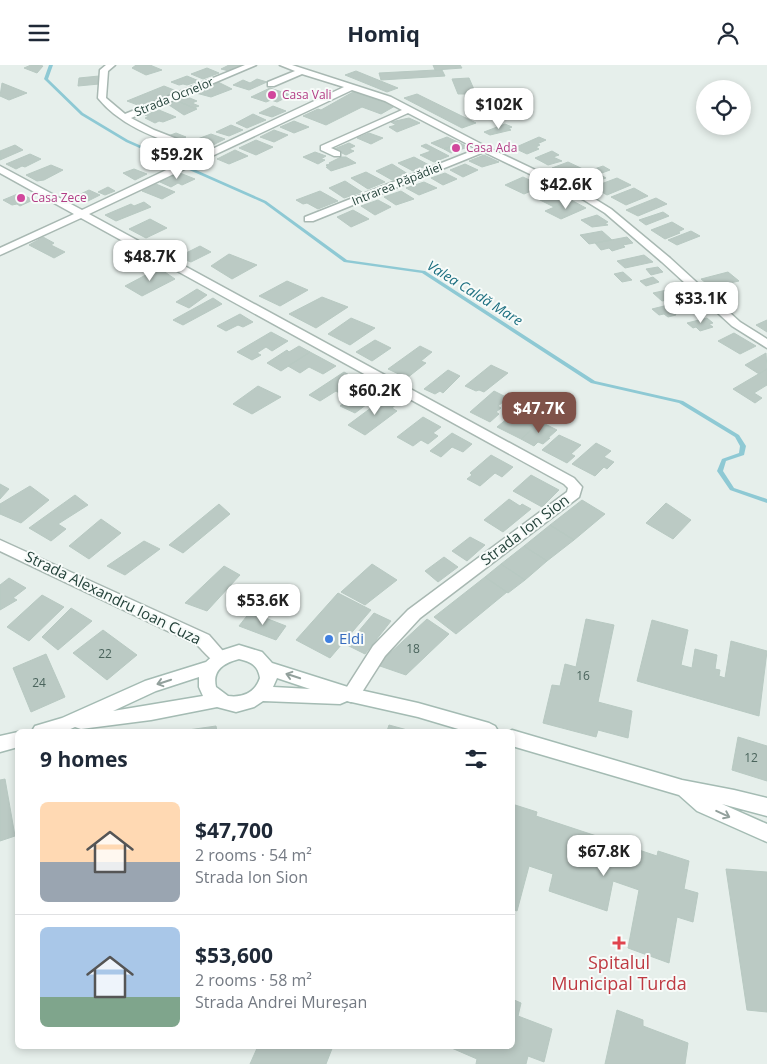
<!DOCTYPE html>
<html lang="en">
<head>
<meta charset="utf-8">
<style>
	:root { --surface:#fff; --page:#f6f6f7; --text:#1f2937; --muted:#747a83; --line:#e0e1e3; --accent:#7f5249 }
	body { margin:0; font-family:"Open Sans",sans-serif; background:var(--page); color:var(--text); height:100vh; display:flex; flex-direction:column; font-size:19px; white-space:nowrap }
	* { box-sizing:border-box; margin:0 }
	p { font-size:16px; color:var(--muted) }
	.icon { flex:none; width:28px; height:28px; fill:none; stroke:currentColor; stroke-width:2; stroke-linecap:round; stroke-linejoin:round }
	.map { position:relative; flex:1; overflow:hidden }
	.details { position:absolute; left:15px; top:664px; width:500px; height:320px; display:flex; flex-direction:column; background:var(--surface); border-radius:8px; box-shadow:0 2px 8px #0003 }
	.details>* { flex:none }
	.controls { position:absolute; left:696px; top:15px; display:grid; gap:10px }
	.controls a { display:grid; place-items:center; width:55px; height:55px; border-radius:50%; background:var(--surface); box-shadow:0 2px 8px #0003; font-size:25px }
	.price { position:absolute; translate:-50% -42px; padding:0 11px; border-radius:10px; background:#fff; color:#222; font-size:16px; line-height:32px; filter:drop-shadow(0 1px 2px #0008) }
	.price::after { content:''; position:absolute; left:50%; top:30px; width:15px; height:11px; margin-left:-8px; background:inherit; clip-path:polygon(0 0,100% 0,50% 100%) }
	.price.active { background:var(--accent); color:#fff }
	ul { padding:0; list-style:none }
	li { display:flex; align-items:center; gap:15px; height:125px; padding:0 25px }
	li+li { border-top:1px solid var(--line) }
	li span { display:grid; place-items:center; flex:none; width:140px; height:100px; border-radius:8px; color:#555 }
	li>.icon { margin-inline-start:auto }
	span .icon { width:60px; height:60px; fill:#fffc; stroke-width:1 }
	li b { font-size:21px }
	h2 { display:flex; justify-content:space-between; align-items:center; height:60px; padding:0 25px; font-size:21px }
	header { display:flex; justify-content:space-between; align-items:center; height:65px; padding:0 25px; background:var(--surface); font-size:22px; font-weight:700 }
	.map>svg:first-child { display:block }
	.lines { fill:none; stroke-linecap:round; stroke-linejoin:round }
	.stream { fill:#8ec9d4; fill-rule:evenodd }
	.building { fill:#bbcac4; stroke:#b8c9c2 }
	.minor-casing { stroke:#a8b8b2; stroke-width:3 }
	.tertiary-casing { stroke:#a8b8b2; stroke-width:3 }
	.secondary-casing { stroke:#a4bbb3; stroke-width:3 }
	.minor { fill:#fff; fill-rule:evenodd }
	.tertiary { fill:#fff; fill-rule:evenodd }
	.secondary { fill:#fff; fill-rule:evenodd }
	.oneway { stroke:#92a09c }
	.hotel-dot { fill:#d1479c; stroke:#f7fbf9; stroke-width:2 }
	.shop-dot { fill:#3f7fe0; stroke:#f7fbf9; stroke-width:2 }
	.health-dot { fill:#e0444e; stroke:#f7fbf9; stroke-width:2 }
	.labels { text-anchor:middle; stroke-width:4; stroke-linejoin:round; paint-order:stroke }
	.far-hotel-label { font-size:12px; fill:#b23c85; stroke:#f7fbf9; text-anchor:start }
	.far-street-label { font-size:12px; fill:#24423a; stroke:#f7fbf9 }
	.number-label { font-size:12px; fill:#4a645c }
	.far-water-label { font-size:14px; font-style:italic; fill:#1c6f80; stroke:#f7fbf9 }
	.street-label { font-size:15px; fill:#24423a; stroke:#f7fbf9 }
	.shop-label { font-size:15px; fill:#366cbe; stroke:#f7fbf9; text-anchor:start }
	.near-health-label { font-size:18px; fill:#be3a42; stroke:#f7fbf9 }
</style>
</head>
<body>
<header><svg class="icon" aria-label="menu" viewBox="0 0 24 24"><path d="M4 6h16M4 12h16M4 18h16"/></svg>Homiq<svg class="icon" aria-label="person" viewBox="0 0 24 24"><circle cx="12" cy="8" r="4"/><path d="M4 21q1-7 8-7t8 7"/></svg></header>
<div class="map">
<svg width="767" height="999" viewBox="0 0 767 999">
	<rect width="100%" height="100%" fill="#e6efeb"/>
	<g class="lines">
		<path class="stream" d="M49,0H53L48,14L83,48L128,75L266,136L347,195L425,206L595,316L683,336L739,370L746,381L744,390L726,396L723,406L734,423L767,434V438L730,425L717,406L722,394L739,388L740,381L735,372L679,338L591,318L422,208L344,197L264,138L126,77L81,50L44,14Z"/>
	</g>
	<path class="building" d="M31,0H39L43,1L37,8L24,3Z
		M136,0H150L162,5L146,10L132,3Z
		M229,0H245L229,6L221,4Z
		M433,0H460L462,3L435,5Z
		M207,3L219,8L203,14L191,9Z
		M436,5H442L445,11L381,15L379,8Z
		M356,6L398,23L387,27L345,10Z
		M99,11V19L78,21L79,13Z
		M187,11L199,16L187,20L183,19L179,20L171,17Z
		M469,13L476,29H458L452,14Z
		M257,14L267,17L249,25L233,20L243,15L250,18Z
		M218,17L232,24L211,32L192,27Z
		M2,18L27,28L9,35L0,31Z
		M164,21L179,27L143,42L127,36Z
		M270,23L291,30L277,37L271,35L266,37L251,32Z
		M353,27L395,41L381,49L362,42L326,60L303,51L318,44L321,45Z
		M417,29L476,58L462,63L404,33Z
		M185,31L197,36L192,38L199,41L194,43L175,35Z
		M175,35L194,43L197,44L184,50L166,38Z
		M273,41L286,46L272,52L259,48Z
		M159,45L176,52L163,57L159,56L155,58L145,53L149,52L145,50Z
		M253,49L266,55L247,63L236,58Z
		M409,53L420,58L397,67L389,62L396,60L391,57Z
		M294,56L309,62L294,68L280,62Z
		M505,59L512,62L508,64L511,65L490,70L484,67Z
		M231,60L243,65L229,71L216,67Z
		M274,65L288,70L274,77L260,72Z
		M176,68L186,72L178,76L168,71Z
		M369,68L383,73L371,79L357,73Z
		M211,69L225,74L209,82L192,76Z
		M447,72L460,78L444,84L431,78Z
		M539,72L546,75L537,79L540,80L536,82L539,84L527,89L514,83Z
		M256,75L273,82L256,90L239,83Z
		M349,78L355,81L349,84L354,86L346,90L334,84Z
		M460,78L468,82L451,88L444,84Z
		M426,79L449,91L434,97L420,90L431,86L421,81Z
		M15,80L23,85L0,95V86Z
		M235,85L248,91L229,99L217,94Z
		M552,86L559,90L553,92L562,96L548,100L535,93Z
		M315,87L326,91L321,94L325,95L318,99L303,92Z
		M30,89L41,94L25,102L22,101L16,104L6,99Z
		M484,90L499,97L482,102L469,96Z
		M341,92H346L356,98L331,106L326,102H328L326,100L330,99L329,98Z
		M414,92L429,100L413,106L398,98Z
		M568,97L585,105L566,110L552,103Z
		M392,99L408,109L392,115L376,106Z
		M465,99L478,105L463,112L450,105Z
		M51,100L63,105L44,115L37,116L26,110Z
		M603,101L610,105L599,109L606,113L584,120L571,112Z
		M134,104L147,109L135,115L123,108Z
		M366,107L385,117L368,124L351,113Z
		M180,108L195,114L182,120L178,118L171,122L160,117Z
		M445,108L457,114L443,120L431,113Z
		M523,112L540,120L536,122L538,123L524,129L505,120Z
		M617,113L631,120L607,130L593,122Z
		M345,116L362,127L344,133L329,123Z
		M424,117L437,123L419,130L406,123Z
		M156,119L175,127L162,134L142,126Z
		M108,122L115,126L105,130L98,127Z
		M634,123L648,131L626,140L611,132Z
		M89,125L100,130L84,138L72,133Z
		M553,125L571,135L554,142L536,133Z
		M320,126L338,136L318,144L307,138L303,139L296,135Z
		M401,126L414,134L396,140L384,132Z
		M20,128L33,135L20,141L17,139L12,140L3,135Z
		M656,133L667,139L638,151L626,145Z
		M378,135L391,142L375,150L361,141Z
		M571,135L586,143L561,154L545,146Z
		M144,137L151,142L116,156L105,150L131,139L134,141Z
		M353,145L369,154L351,162L337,152Z
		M663,147L669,151L646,160L639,155Z
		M597,150L608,157L605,158L608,160L592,162L581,155Z
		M150,154L167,163L146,173L129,164Z
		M672,157L684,164L678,167L680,168L665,174L651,165Z
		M602,166L612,175L589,179L580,170Z
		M691,166L700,171L677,180L668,175Z
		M43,172L54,178L51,180L65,187L54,193L29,180Z
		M627,172L633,178L623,180L625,182L612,186L609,183L601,185L595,178Z
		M200,181L211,187L191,197L178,192Z
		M133,188L148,196L129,205L116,196Z
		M229,189L257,200L232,214L211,201Z
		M644,190L653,197L625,203L617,196Z
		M658,202L663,207L651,210L646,204Z
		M159,203L175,214L142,231L125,221Z
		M623,207L632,215L622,217L614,209Z
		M728,207L739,216L711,222L701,214Z
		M653,212L659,217L646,221L640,216Z
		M287,216L308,225L280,241L259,231Z
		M681,222L688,227L681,229L684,231L662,236L653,228Z
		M197,224L207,230L189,243L176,237Z
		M322,232L348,242L316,263L289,249Z
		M213,233L222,239L183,260L173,255Z
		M672,239L680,246L674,247L676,250L668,252L664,249L659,250L652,244Z
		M240,249L253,257L243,262L238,260L226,266L217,261Z
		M351,253L375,263L350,280L328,269Z
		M707,253L713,258L709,259L713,262L700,266L696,262L693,263L687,258Z
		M767,255V267L756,260Z
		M271,267L288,276L272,286L266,282L257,288L261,290L252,295L237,287Z
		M734,268L756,281L740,289L718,276Z
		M375,275L391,283L372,296L356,287Z
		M299,281L310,287L281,306L267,298L287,285L289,287Z
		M420,281L432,287L421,296L426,298L407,313L388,304Z
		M310,287L336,301L323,309L309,302L300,308L288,301Z
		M766,288L767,304L759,309L745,300Z
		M491,300L508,308L484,327L479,325L476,326L465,321Z
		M767,304V320L754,328L762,333L755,338L733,324Z
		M448,305L460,311L443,328L440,326L435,329L424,324Z
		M344,307L360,316L341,329L336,326L320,336L309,330Z
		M367,320L382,328L355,348L340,341Z
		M258,321L281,332L252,349L233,339Z
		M494,326L508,333L498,341L501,343L496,347L499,349L490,357L470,347Z
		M387,331L399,337L392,343L397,346L365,370L348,360Z
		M531,340L549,349L521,374L497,362L514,348L519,350Z
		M423,352L441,362L433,368L438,371L428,379L421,375L413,381L397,372Z
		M541,357L557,365L548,373H550L543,379L538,377L534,381L521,374Z
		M452,368L472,379L463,387L452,382L441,392L430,386Z
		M559,370L581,380L571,389L575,391L567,398L542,385Z
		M596,378L611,386L604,392L614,397L607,404L604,402L595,411L572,399Z
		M491,390L513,402L502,412L495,408L480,421L467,414L472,410L470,408Z
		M531,410L559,425L542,442L513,426Z
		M0,419L9,424L0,434Z
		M30,421L49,435L21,458L0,449V439Z
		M75,430L88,440L58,459L66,464L51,476L29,463Z
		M509,434L520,441L522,439L531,444L503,467L484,455Z
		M582,435L605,449L574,475L550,460Z
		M666,438L691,455L673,474L646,458Z
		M219,439L230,449L183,488L169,480Z
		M101,454L121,468L89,494L69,481Z
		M550,460L574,475L547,496L524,481Z
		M470,472L485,480L467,496L452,486Z
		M144,476L160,484L125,510L107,501Z
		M524,481L547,496L525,515L501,499Z
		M444,492L458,502L438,517L425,506Z
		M372,499L397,515L365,540L341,527Z
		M501,499L525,515L508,528L485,512Z
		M224,501L240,510L207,546L185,538Z
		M485,512L507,527L456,569L434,552Z
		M9,513L26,523L13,533L17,535L0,545V520Z
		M338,528L371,545L330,593L296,575Z
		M42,530L64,542L29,576L7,562Z
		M71,543L92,556L58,585L42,572Z
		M250,547L286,561L276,575L239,561Z
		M374,548L391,556L365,589L347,580Z
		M427,554L449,569L406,610L377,600Z
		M586,554L614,560L598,637L632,646L628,673L598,665L596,672L543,658L552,620L560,621L565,599L576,602Z
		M652,555L688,565L681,600L692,603L695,584L717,590L715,604L720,605L719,611L725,613L731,576L767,586L759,651L637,616Z
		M103,565L137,590L107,615L73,588Z
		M46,589L65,632L31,647L13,603Z
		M389,660L411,666H387Z
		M216,661L217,666H181Z
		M738,672L767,681V716L732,705Z
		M5,714L15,771L0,776V715Z
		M512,739L537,747L536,751L657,791L658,786L689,796L684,824L698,828L693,857L677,852L669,898L628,883L639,825L613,816L607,846L549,826L553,809L529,801L517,846L512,844Z
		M726,804L767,807V947L747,945Z
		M512,934L521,938L518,951L552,964L544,997L528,991L526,999H476L477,994L447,981H512Z
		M617,945L643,955V961L688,978L685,999H605Z
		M258,981H333L326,999H250Z"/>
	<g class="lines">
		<g class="minor-casing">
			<path id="minor" d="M106,0H115L108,6L106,33L125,49L245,0H256L131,53L154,65L208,86L344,22L302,9L274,21H268V17L295,6L280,0H292L391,32L487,82L590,131L611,144L670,193L740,257L767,274V283L732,261L662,197L605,148L584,135L484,87L313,156H305V152L477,84L408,48L331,83L340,87V91H334L321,85V81L402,45L385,36L352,25L89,149L574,413L582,422L579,432L420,553L385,591L357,635L351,637L345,635L343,630L345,625L373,581L408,545L567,427L568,423L564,419L81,153L0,190V183L74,149L0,108V101L82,145L200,89C164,75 123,64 98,33L100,5Z"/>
		</g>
		<g class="tertiary-casing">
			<path id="tertiary" d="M0,475L209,570L229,593L227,598C214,602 206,588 197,580L0,486Z"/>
		</g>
		<g class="secondary-casing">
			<path id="secondary" d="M239,580L262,587L272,598L351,623L418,638L489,658L495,661L498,666H465L418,652L347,636L340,639L263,636L254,642L236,647L217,642L151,655L81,664L75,662L66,666H32L35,661L62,653L145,616L206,597L217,587ZM239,594C251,597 258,600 260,613C255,628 242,633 228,631L216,622C212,605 224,598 239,594ZM199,612V622L203,631L113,646L156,626ZM277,613L310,624L273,622Z
				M512,665L682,715L734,725L767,733V751L722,739L767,759V777L697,746L679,730L512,681V666H510Z
				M18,667V682L0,687V671Z"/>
		</g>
		<use href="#minor" class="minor"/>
		<use href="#tertiary" class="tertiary"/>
		<use href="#secondary" class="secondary"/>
	</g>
	<defs><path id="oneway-shaft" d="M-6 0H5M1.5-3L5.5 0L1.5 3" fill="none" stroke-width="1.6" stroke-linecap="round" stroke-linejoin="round" transform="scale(1.25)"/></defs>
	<g class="oneway">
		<use href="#oneway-shaft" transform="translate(293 611) rotate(-162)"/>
		<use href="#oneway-shaft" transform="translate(164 617) rotate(162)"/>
		<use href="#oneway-shaft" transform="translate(723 749) rotate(25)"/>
	</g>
	<g class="hotel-dot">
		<circle cx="272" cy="30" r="5"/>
		<circle cx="456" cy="83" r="5"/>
		<circle cx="21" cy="133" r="5"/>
	</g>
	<circle class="shop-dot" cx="329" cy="574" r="5"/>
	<path class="health-dot" d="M616.5 870.5h5v5h5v5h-5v5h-5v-5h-5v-5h5z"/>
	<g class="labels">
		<g class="far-hotel-label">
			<text x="282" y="34">Casa Vali</text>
			<text x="466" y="87">Casa Ada</text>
			<text x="31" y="137">Casa Zece</text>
		</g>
		<g class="far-street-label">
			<text transform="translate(174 32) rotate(-22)" y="4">Strada Ocnelor</text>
			<text transform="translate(397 119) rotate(-22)" y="4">Intrarea Păpădiei</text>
		</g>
		<g class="number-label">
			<text x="413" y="588">18</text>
			<text x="105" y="593">22</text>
			<text x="583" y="615">16</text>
			<text x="39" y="622">24</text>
			<text x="751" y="697">12</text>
		</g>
		<g class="far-water-label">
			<text transform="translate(475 228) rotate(32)" y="5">Valea Caldă Mare</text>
		</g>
		<g class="street-label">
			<text transform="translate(525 465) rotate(-37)" y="5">Strada Ion Sion</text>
			<text transform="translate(113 533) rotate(26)" y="5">Strada Alexandru Ioan Cuza</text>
		</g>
		<g class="shop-label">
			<text x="339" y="579">Eldi</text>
		</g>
		<g class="near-health-label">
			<text x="619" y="904">Spitalul<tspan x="619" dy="21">Municipal Turda</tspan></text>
		</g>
	</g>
</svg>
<div class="controls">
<a><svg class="icon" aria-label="locate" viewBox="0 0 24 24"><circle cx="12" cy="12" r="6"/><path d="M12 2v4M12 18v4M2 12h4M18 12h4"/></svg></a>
</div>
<b class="price" style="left:499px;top:65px">$102K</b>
<b class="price" style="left:177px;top:115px">$59.2K</b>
<b class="price" style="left:566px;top:145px">$42.6K</b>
<b class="price" style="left:150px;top:217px">$48.7K</b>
<b class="price" style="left:701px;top:259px">$33.1K</b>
<b class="price" style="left:375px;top:351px">$60.2K</b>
<b class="price active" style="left:539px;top:369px">$47.7K</b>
<b class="price" style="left:263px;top:561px">$53.6K</b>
<b class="price" style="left:604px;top:812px">$67.8K</b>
<section class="details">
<h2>9 homes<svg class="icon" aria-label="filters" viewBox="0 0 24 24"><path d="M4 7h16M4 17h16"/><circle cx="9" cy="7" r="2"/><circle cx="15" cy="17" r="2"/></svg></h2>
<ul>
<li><span style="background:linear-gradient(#ffd9b3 60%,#9aa5b1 0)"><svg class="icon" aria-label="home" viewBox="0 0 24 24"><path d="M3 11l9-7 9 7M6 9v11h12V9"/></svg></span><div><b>$47,700</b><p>2 rooms · 54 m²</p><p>Strada Ion Sion</p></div></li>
<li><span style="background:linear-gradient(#a9c7e8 70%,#7fa58c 0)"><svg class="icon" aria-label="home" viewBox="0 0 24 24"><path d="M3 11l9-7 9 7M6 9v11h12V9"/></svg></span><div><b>$53,600</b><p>2 rooms · 58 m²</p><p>Strada Andrei Mureșan</p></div></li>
</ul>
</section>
</div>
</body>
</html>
